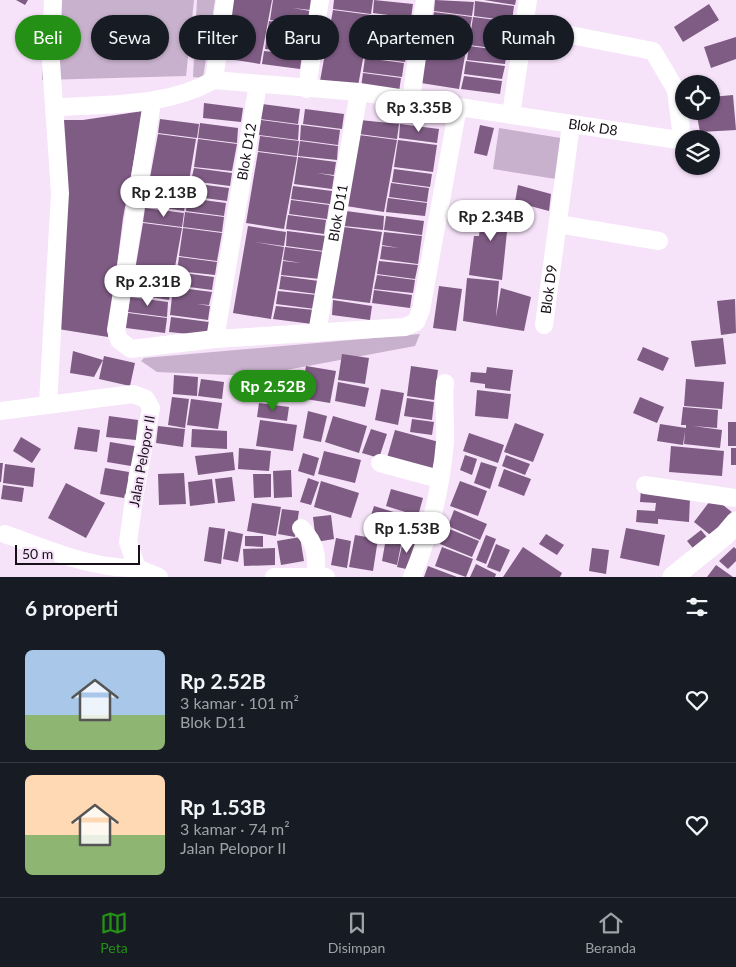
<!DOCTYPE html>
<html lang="id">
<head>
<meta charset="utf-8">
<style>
	:root { --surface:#171b24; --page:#20242c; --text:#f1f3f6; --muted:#9ea1a6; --line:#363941; --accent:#249015 }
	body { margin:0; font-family:Lato,sans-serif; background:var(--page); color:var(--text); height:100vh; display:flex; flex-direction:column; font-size:19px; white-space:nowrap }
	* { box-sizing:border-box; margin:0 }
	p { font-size:16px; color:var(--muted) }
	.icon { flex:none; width:28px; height:28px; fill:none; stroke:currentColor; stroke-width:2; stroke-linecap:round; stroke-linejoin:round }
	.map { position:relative; height:577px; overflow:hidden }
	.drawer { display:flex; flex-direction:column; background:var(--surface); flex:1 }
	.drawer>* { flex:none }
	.top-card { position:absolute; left:15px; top:15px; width:706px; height:45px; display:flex; gap:10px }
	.tools { position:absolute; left:675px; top:75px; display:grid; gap:10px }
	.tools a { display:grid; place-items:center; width:45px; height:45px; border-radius:50%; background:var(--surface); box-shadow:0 1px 4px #0004; font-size:25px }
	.scale { position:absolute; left:15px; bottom:12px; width:125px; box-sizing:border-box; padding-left:5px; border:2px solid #171018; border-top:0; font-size:14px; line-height:18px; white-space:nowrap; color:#171018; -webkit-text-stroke:4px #f6e2f9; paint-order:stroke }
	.price { position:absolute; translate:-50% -42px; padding:0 11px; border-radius:18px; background:#fff; color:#222; font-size:16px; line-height:32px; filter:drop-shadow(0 1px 2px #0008) }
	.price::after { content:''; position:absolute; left:50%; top:30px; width:15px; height:11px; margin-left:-8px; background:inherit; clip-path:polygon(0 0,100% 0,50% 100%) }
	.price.active { background:var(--accent); color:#fff }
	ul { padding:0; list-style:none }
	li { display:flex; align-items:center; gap:15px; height:125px; padding:0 25px }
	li+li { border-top:1px solid var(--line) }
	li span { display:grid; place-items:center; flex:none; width:140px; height:100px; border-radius:8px; color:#555 }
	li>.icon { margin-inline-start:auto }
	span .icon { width:60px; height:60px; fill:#fffc; stroke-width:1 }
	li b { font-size:21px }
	h2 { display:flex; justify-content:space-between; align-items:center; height:60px; padding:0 25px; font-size:21px }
	.pill { padding:0 18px; border-radius:22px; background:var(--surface); box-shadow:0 1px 4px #0004; font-size:18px; line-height:45px }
	.pill.active { background:var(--accent); color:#fff }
	.dock { display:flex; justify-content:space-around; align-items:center; height:70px; border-top:1px solid var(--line); background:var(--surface); font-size:14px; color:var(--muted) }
	.dock a { display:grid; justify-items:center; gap:2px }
	.dock .active { color:var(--accent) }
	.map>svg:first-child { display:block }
	.green { fill:#c8b1cc }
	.building { fill:#7f5c84 }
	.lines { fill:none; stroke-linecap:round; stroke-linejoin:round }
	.minor { stroke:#fff; stroke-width:18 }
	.major { stroke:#fff; stroke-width:21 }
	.labels { text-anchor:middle; stroke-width:4; stroke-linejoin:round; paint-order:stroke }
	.street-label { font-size:14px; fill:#171018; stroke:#f6e2f9 }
</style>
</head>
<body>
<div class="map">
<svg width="736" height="577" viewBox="0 0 736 577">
	<rect width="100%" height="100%" fill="#f6e2f9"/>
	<path class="green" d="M48,0H194L186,76L42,80Z
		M197,0H215L203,78L193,77Z
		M499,128L561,138L556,179L493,169Z
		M420,334L415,346L254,376L157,372L141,361L144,358Z"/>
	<path class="building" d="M16,0H28L25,5Z
		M232,0H272L260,64L222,58Z
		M273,0H312L310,10L293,8L310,11L308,25L270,20Z
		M334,0H373L371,14L333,9Z
		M374,0L413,4L411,18L373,13Z
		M435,0L474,2L472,16L434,11Z
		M484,0H516L515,5Z
		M475,1L514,6L512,21L474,16Z
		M709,4L719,20L683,42L674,27Z
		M333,10L371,15L358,86L320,81Z
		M434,12L472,17L459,89L421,83Z
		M373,15L411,20L409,33L393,31L409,34L407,47L368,42Z
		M473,17L512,22L510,35L492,33L510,36L508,50L469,45Z
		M269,21L308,26L306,39L267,35Z
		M267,36L305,41L303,54L265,49Z
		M736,37V59L711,68L704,47Z
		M368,44L407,49L405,62L366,57Z
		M469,46L507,51L505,64L467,60Z
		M264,51L302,55L300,69L262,64Z
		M365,58L404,63L402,77L363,72Z
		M466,61L505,66L502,79L464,74Z
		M363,73L401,78L399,92L361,87Z
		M464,76L502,81L500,94L461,89Z
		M733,95L736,130L700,132L696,111H711V97Z
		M204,103L243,108L241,122L203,118Z
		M262,104L300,109L298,124L260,119Z
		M305,109L344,114L342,129L303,124Z
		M143,111L123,218L108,337L58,329L59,120H83Z
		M160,119L199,124L197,138L158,133Z
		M261,120L299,125L298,140L259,135Z
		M360,120L399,124L397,139L359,134Z
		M200,123L238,128L237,143L198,138Z
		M400,124L439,129L437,143L399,138Z
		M301,125L340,130L338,145L300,140Z
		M480,125L494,128L487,156L474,153Z
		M158,134L196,139L184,211L145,205Z
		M359,135L397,140L384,212L346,206Z
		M260,136L299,141L297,156L258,151Z
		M198,139L237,144L232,171L194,167Z
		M398,140L437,145L433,172L394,167Z
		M300,141L338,146L337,160L298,156Z
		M258,152L297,157L284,229L246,223Z
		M298,157L336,162L334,175L317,173L334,176L332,189L294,184Z
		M194,168L232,173L230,186L191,181Z
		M394,169L432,174L430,187L392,182Z
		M191,183L229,188L227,201L189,196Z
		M391,183L429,188L427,202L389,197Z
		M518,185L551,194L549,211L515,202Z
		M293,186L332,191L330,204L291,199Z
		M188,198L226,203L224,216L186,211Z
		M388,198L427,203L425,216L386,212Z
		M291,200L329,205L327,219L289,214Z
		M488,202L514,205L511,222H508L502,280L469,275L474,236H479L481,219H485Z
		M145,208L184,213L182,227L143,222Z
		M346,211L384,216L383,230L344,226Z
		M185,212L224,217L222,232L183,227Z
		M288,215L326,220L324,234L286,229Z
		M386,216L424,221L422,235L384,230Z
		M143,223L182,228L169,300L131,294Z
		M248,226L286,232L284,246L254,242L284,247L271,319L233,313Z
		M344,227L382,232L370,303L331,298Z
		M183,228L222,233L217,261L179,256L181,242L197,244L181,242Z
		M287,231L326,236L324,251L286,246Z
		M384,232L422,236L418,264L380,259L382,246L399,248L382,245Z
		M285,247L324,252L320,279L281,275L283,261L301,263L283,260Z
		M179,257L217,262L215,275L177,271Z
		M379,261L418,265L415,279L377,274Z
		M176,272L214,277L212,290L174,285Z
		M377,275L415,280L413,293L374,289Z
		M281,276L319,281L317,294L279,289Z
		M467,278L499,281L496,317L501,288L531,297L524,331L463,321Z
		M439,286L462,289L456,331L433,328Z
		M173,287L212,292L209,305L197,304L210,306L208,320L170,315Z
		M374,290L412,295L410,308L372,303Z
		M278,291L317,295L315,309L276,304Z
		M130,297L168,302L167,317L128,312Z
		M735,299L736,333L721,335L717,301Z
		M333,300L372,306L370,320L332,315Z
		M276,306L314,310L312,324L273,319Z
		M128,313L167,318L165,333L126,328Z
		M171,317L209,322L208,336L169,332Z
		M723,338L726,364L695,367L691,341Z
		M643,347L669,358L663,371L637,360Z
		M73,351L103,360L94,377L70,373Z
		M342,354L369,358L365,384L338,380Z
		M104,356L135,363L130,386L99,379Z
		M306,366L336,371L330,403L300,398Z
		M411,366L438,370L434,400L407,396Z
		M487,367L513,370L510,391L485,388V384L470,382L471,372L486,373Z
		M174,375L198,377L197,396L173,394Z
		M201,379L224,382L222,399L198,396Z
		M686,379L724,382L722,409L684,406Z
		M240,382L270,385L268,402L238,399Z
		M338,382L369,388L365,407L335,401Z
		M381,389L404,393L398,425L375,420Z
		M477,390L511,394L508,419L475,416Z
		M172,397L189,399L185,428L168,425Z
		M640,397L664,407L657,423L633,413Z
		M407,398L434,402L432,420L404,416Z
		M191,399L222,403L218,429L187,425Z
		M259,403L289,407L287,421L257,417Z
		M683,407L718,410L717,428L693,426L722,430L720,448L684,444L685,431L683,445L657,441L660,424L686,428V425H681Z
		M308,411L327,416L321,442L303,438Z
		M109,416L138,420L136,440L106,437Z
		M333,416L367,426L359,453L325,442Z
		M412,419L434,422L432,435L410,432Z
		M260,420L297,425L293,451L256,446Z
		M728,422H736V446H728Z
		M515,423L544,434L533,462L504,452Z
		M158,426L185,429L183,447L156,443Z
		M78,427L100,430L97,452L74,449Z
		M192,429L227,431V449L191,447Z
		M371,429L387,434L379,458L362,453Z
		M395,430L439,442L432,470L387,458Z
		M469,433L504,445L498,463L463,451Z
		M21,437L41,449L32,463L13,451Z
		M110,442L140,447L137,467L107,462Z
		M671,446L724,451L722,476L669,472Z
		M239,448L271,451L269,471L238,469Z
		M731,448H736V465H731Z
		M324,451L361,460L355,483L318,474Z
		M233,452L235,470L198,475L195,456Z
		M303,453L319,458L314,476L298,471Z
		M465,455L477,459L472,475L460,470Z
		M506,455L530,464L525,475L502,466Z
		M481,462L497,467L490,489L474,483Z
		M0,463H3L1,482H0Z
		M5,464L35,468L33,487L3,483Z
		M105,468L129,472L128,479L134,480L131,496L125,494L124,498L100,494Z
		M504,469L531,479L524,496L498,486Z
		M291,470L292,497L274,498L273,471Z
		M184,473L186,504L159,505L158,474Z
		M253,474H271V497L254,498Z
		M232,477L235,501L218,503L215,479Z
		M308,478L319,482L311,505L300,502Z
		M212,479L215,503L190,506L188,482Z
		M321,481L359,493L351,518L314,507Z
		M460,481L487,491L478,516L450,506Z
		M66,483L105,503L86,538L48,518Z
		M3,485L24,488L22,502L1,499Z
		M391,489L423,498L418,516L386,506Z
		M641,489L690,498L689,522L658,519V524L636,522L637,510L655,511L656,503L640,502Z
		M713,497L733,513L714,538L694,522Z
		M252,503L281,507L276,536L247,531Z
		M374,506L423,521L418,537L369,522Z
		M282,509L299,511L295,537L278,534Z
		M454,510L487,524L480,540L448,526Z
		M331,515L334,539L316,542L313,517Z
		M209,527L225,529L221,564L204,561Z
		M447,528L479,541L472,557L440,544Z
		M626,528L665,535L659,566L620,558Z
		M375,529L403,535L397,565L382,561L386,538L373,536Z
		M701,530L711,542L697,553L687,541Z
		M228,531L243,534L238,562L223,559Z
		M546,534L564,545L557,555L539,544Z
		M355,535L378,539L373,571L349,567Z
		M486,535L496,539L486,564L476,560Z
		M245,536H263V547L245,546Z
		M300,537L304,561L281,565L277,541Z
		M404,537L418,541L411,570L397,567Z
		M336,538L351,541L347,568L331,565Z
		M496,544L510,550L500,572L487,567Z
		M442,547L473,559L466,577L435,566Z
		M523,547L562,573L560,577H503Z
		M734,547L736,549V561L728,569L719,561Z
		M275,548V565L244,566L243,549Z
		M592,548L609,550L606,574L589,571Z
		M476,564L496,574L495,577H470Z
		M716,565L733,577H707Z
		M428,566L457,577H424Z"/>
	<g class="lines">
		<g class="minor">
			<path d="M214,80L225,0"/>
			<path d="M307,89L320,0"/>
			<path d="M411,100L425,0"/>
			<path d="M152,102L116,330L119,340L131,349L215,339L405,327L416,322L421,310L458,107"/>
			<path id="s1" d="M64,107C115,104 168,106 214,80L359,92L678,140L681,130L676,90L653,51L524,26"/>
			<path d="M511,115L528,0"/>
			<path d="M558,224L659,241"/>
			<path id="s2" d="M544,325L571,125"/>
			<path id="s3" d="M317,333L359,92"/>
			<path id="s4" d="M215,339L258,84"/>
			<path d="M48,403L60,193L51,62L53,0"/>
			<path d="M0,411L133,394L146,399L151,408L135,492L128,542L137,568L159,577"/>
			<path d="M380,463L439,479"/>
			<path d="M645,485L736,498"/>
			<path d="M301,528C316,543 318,556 315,576"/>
			<path d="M5,534C47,549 91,569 137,568"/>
			<path d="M274,577H326"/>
			<path d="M412,577C430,534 441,488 445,442C446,422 443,403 445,383"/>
		</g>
		<path class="major" d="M673,577L725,535L736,522"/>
	</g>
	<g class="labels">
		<g class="street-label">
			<text dy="5" stroke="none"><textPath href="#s1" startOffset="536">Blok D8</textPath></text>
			<text dy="5" stroke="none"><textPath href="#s4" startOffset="190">Blok D12</textPath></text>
			<text dy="5" stroke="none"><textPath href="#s3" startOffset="122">Blok D11</textPath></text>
			<text dy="5" stroke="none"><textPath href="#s2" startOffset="36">Blok D9</textPath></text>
			<text transform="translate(142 461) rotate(-80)" y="5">Jalan Pelopor II</text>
		</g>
	</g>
</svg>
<div class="tools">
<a><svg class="icon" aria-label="locate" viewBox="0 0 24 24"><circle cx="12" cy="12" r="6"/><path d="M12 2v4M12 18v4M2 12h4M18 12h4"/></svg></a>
<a><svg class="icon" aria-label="layers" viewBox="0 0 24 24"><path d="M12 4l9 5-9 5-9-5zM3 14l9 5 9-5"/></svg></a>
</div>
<div class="scale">50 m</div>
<b class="price" style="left:419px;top:133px">Rp 3.35B</b>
<b class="price" style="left:164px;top:218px">Rp 2.13B</b>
<b class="price" style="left:491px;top:242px">Rp 2.34B</b>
<b class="price" style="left:148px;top:307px">Rp 2.31B</b>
<b class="price active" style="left:273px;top:412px">Rp 2.52B</b>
<b class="price" style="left:407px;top:554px">Rp 1.53B</b>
<div class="top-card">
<a class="pill active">Beli</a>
<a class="pill">Sewa</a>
<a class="pill">Filter</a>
<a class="pill">Baru</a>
<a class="pill">Apartemen</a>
<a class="pill">Rumah</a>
</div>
</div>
<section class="drawer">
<h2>6 properti<svg class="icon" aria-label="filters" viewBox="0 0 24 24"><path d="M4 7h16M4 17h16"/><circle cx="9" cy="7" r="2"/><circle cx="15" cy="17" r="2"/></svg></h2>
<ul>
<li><span style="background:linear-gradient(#a9c7e8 65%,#8fb573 0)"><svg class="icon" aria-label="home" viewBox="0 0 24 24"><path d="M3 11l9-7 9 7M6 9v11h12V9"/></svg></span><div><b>Rp 2.52B</b><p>3 kamar · 101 m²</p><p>Blok D11</p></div><svg class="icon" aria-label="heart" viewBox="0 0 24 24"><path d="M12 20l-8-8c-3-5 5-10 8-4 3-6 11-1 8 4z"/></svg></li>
<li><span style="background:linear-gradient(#ffd9b3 60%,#8fb573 0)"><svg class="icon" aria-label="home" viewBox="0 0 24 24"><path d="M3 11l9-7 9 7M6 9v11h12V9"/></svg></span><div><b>Rp 1.53B</b><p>3 kamar · 74 m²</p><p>Jalan Pelopor II</p></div><svg class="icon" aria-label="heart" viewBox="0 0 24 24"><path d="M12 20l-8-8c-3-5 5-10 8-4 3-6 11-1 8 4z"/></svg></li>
</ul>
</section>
<nav class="dock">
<a class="active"><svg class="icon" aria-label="map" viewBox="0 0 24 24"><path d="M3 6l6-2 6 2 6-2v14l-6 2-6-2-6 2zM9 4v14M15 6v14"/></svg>Peta</a>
<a><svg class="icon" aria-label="saved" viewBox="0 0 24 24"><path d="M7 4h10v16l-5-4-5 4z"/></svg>Disimpan</a>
<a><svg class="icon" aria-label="home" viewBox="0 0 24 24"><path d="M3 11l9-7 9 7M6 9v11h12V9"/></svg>Beranda</a>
</nav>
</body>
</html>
